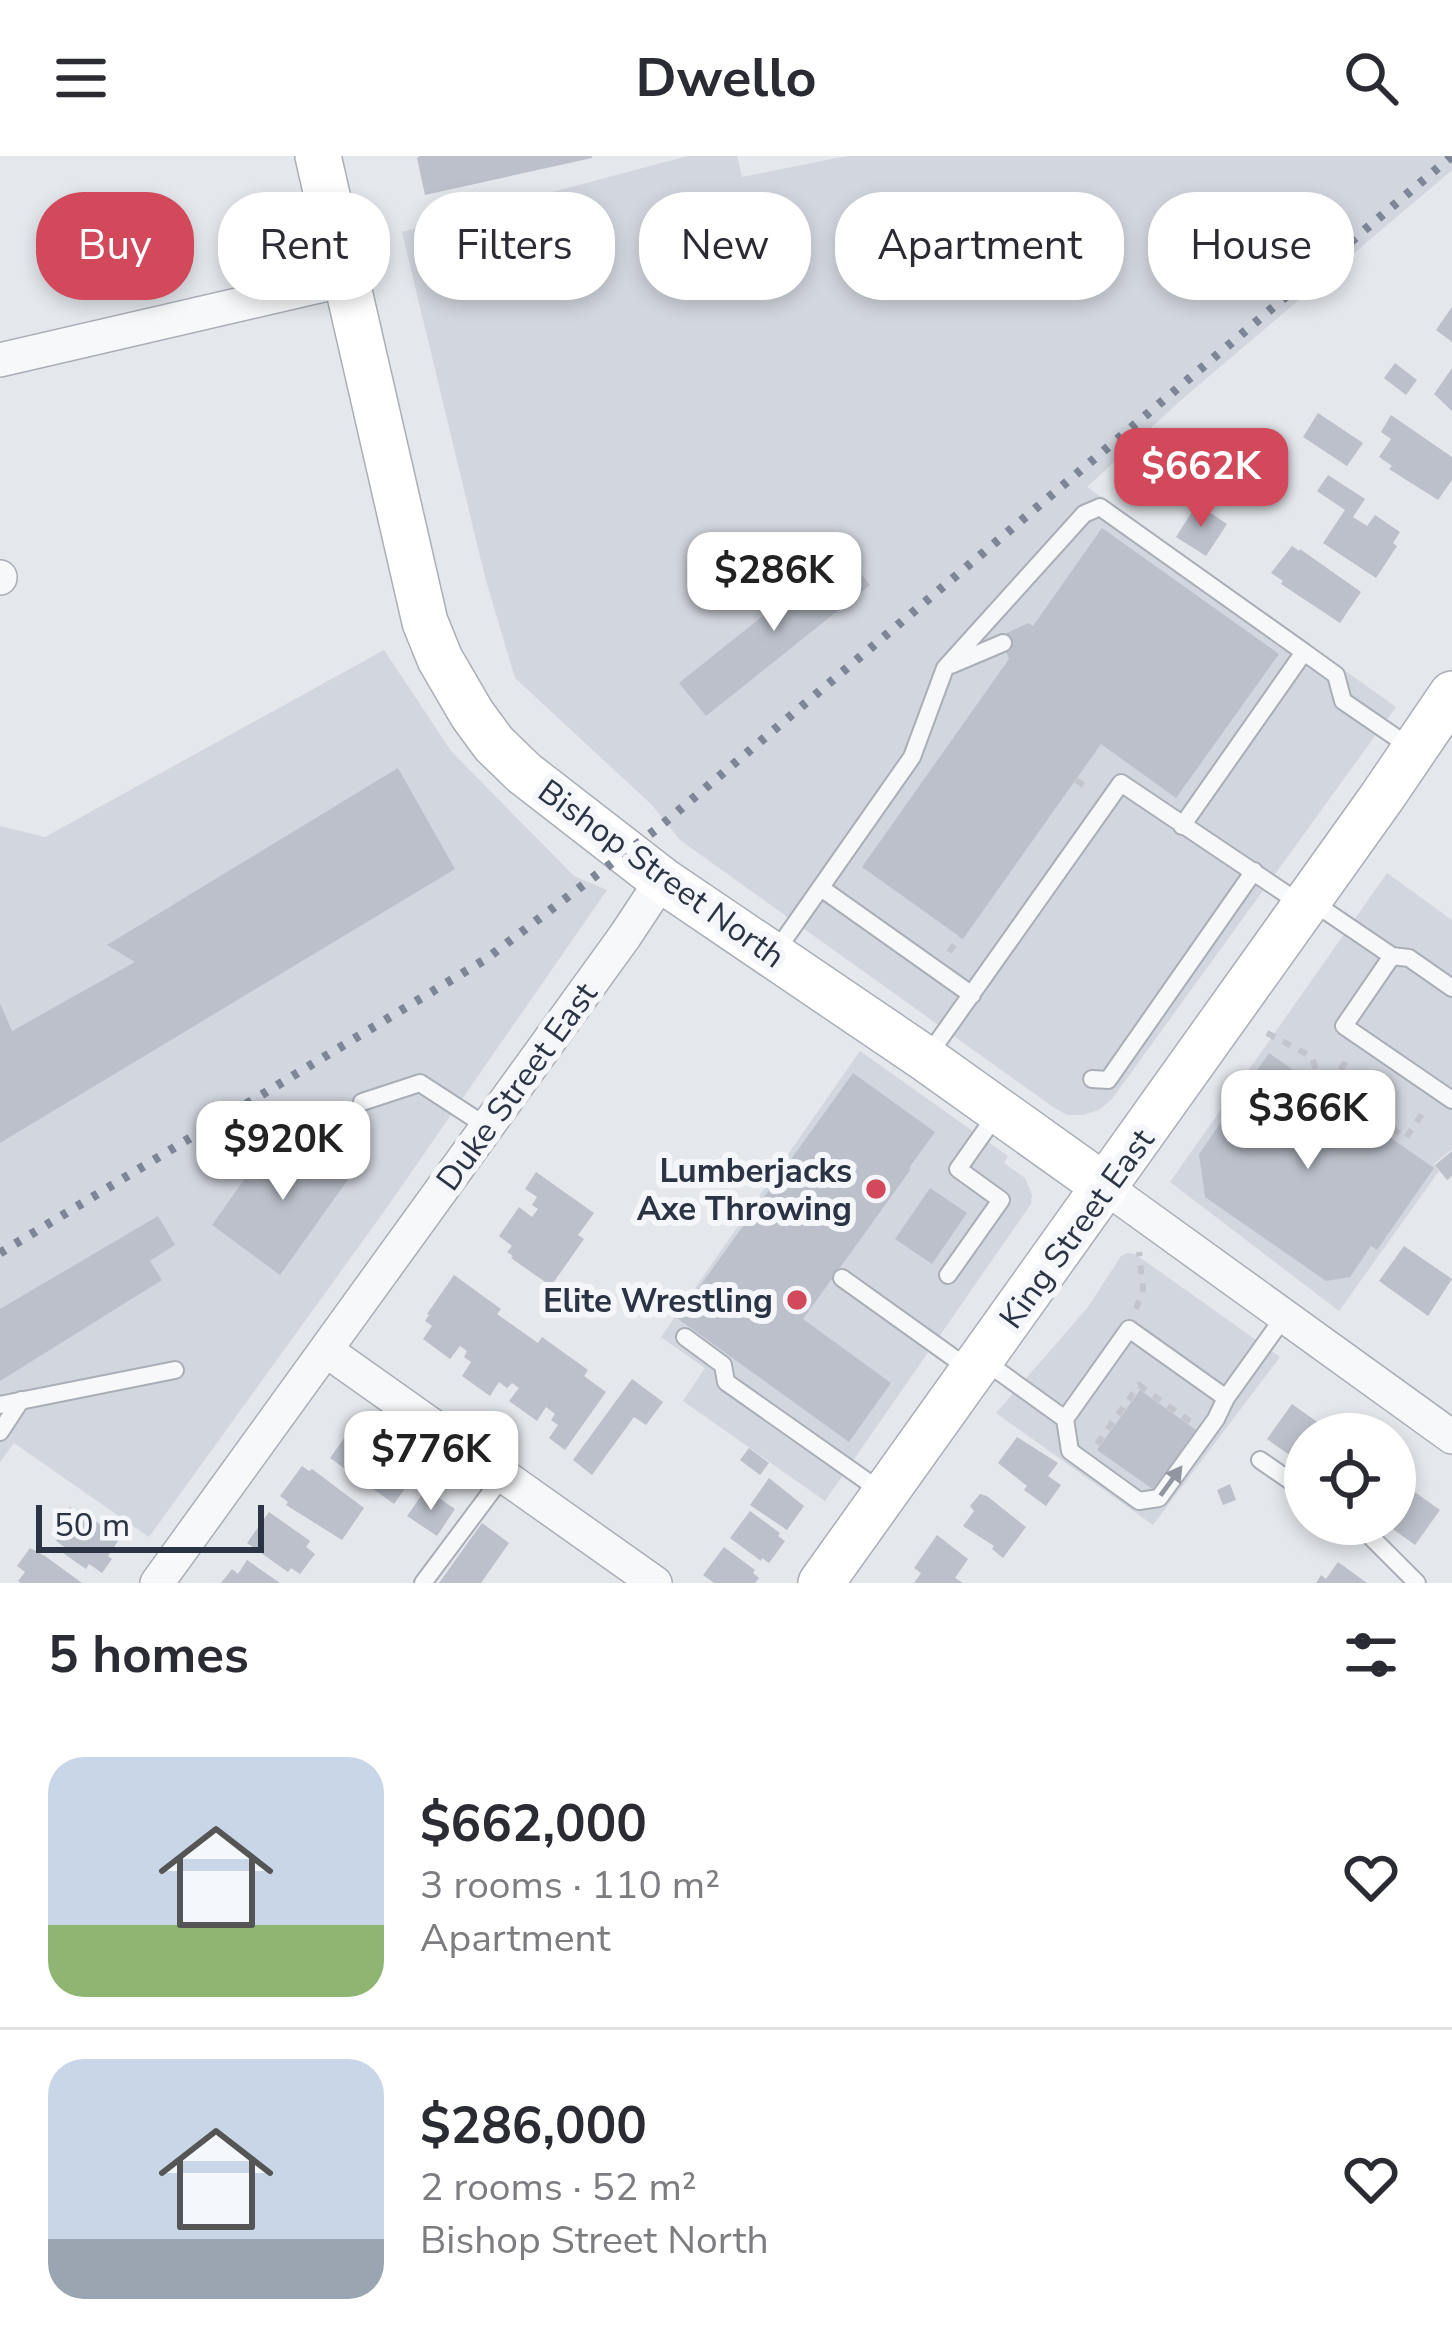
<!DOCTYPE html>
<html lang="en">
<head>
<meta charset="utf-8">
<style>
	:root { --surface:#fff; --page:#f7f7f7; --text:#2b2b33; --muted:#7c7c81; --line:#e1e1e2; --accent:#d1495b }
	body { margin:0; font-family:"Nunito Sans",sans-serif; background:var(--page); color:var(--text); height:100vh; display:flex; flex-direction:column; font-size:45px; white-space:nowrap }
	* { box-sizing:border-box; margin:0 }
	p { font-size:39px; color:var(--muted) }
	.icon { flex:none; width:66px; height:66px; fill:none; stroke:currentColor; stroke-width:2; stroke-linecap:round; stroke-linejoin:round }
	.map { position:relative; height:1427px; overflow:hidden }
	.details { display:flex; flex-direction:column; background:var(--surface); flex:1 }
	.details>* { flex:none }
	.guide { position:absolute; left:36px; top:36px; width:1380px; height:108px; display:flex; gap:24px }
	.buttons { position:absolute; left:1284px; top:1257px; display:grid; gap:24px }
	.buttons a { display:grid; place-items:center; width:132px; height:132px; border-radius:50%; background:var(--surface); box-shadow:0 6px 18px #0003; font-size:60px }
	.scale { position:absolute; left:36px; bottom:30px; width:228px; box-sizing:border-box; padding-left:12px; border:6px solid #2b3445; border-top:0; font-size:33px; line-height:42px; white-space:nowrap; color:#2b3445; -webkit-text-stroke:9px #f4f6f9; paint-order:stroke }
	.price { position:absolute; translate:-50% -102px; padding:0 27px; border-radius:24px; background:#fff; color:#222; font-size:39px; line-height:78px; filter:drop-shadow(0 3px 6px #0008) }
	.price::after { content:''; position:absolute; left:50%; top:72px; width:36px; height:27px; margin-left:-18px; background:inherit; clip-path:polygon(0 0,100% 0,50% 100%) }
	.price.on { background:var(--accent); color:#fff }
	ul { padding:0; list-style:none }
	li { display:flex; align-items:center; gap:36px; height:300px; padding:0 48px }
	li+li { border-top:3px solid var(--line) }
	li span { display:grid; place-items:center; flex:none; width:336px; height:240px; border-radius:36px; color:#555 }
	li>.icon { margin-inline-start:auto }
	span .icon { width:144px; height:144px; fill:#fffc; stroke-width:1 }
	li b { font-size:51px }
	h2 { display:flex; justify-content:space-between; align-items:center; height:144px; padding:0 48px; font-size:51px }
	.tag { padding:0 42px; border-radius:48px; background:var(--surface); box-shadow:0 6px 18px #0003; font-size:42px; line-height:108px }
	.tag.on { background:var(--accent); color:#fff }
	header { display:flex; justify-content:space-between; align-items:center; height:156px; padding:0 48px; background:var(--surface); font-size:54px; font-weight:700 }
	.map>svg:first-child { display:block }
	.built { fill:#d2d6de }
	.building { fill:#bbc0ca }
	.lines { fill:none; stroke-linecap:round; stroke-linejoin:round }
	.lane-casing { stroke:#a9aeb7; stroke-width:20 }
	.street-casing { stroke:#a9aeb7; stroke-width:36 }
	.secondary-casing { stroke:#a9aeb7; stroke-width:48 }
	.path { stroke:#c2c5cb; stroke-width:6; stroke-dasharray:9 9; stroke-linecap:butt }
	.lane { stroke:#f7f8fa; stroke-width:16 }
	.street { stroke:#f7f8fa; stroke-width:33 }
	.secondary { stroke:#fff; stroke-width:45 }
	.rail { stroke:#7d8696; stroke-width:9; stroke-dasharray:6 12; stroke-linecap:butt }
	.oneway { fill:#9196a0 }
	.poi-dot { fill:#d1495b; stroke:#f4f6f9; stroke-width:4.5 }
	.labels { text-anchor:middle; stroke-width:12; stroke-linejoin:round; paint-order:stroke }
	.street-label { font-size:33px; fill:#2b3445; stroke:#f4f6f9 }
	.poi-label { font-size:33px; font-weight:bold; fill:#2b3445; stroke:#f4f6f9; text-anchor:end }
</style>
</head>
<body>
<header><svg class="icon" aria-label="menu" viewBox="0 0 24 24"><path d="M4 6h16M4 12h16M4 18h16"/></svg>Dwello<svg class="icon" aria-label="search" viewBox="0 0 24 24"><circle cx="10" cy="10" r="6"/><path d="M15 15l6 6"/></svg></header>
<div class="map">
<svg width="1452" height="1427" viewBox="0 0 1452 1427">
	<rect width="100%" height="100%" fill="#e4e7ec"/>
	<path class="built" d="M688,0H737L742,21L847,0H1452V14L1180,245L1087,331L1396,551L1112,943L1099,954L1083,959H1067L1053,951L680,684L652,649L515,522L485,421L402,76Z
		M384,494L451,595L574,720L607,734L383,1057L149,1381L14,1287L0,1306V670L45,681Z
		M1387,717L1452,764V993L1434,1008L1439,1015L1339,1155L1170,1026Z
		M860,895L1008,1000L1004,1007L1025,1022L1032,1039L1031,1048L825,1345L683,1245L705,1212L661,1181Z
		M1127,1097L1135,1098L1280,1201L1153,1369L996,1257L1088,1151L1121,1100Z"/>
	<path class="building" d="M420,0H592V2L425,39L417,2Z
		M1452,151V186L1436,174Z
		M1395,207L1417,224L1406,239L1384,222Z
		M1452,212V255L1434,238Z
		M1318,257L1363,287L1347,310L1303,281Z
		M1391,259L1452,301V324L1438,344L1389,313L1392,310L1379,301L1391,283L1381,276Z
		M1328,319L1365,343L1353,361L1367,370L1375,359L1400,376L1393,387L1397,390L1376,422L1323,387L1345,354L1317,335Z
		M1197,348L1227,368L1206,400L1176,381Z
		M1102,372L1279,498L1176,642L1101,588L963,783L862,711L1009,503L1000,480L1029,467L1033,470Z
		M1292,390L1299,395L1300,393L1361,436L1340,467L1281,428L1283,425L1271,417Z
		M843,396L870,429L706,560L679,527Z
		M398,612L455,713L0,987V847L12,875L135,806L107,789Z
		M1269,897L1434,1012L1377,1094L1371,1090L1350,1121L1326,1125L1205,1041L1199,998Z
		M853,917L935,976L909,1012L911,1013L803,1163L891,1227L849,1286L677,1162Z
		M301,981L306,984L307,982L354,1015L280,1119L212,1069L261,1000L270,1007L279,993L288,1000Z
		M1452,995V1020L1447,1024L1435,1009Z
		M536,1016L594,1057L578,1079L584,1083L551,1130L511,1102L513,1100L507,1096L512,1090L499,1080L519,1051L532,1061L538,1053L532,1049L537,1041L525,1033Z
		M930,1032L967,1057L932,1108L895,1083Z
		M158,1060L175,1089L150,1105L162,1124L0,1225V1153Z
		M1404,1090L1452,1123L1428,1160L1379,1125Z
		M454,1119L501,1153L497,1158L538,1187L542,1181L588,1214L584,1220L606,1236L565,1294L549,1282L558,1269L551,1264L555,1258L546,1251L537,1265L509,1245L519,1232L512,1227L507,1232L499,1226L490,1240L462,1220L471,1206L464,1201L467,1195L460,1190L450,1203L423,1183L432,1170L425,1165L429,1159L427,1158Z
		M632,1223L663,1246L646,1269L634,1261L592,1319L573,1304Z
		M1140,1234L1196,1274L1154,1334L1097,1294Z
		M1292,1248L1334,1278H1305V1310L1267,1283Z
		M352,1271L416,1317L394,1348L330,1302Z
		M1017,1281L1058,1307L1048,1320L1061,1329L1046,1350L1024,1334L1027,1330L998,1307Z
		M749,1292L769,1307L760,1319L740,1304Z
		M302,1310L309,1315L312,1313L364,1352L342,1384L286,1349L288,1346L280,1340Z
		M769,1322L804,1350L787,1374L750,1349Z
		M1395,1322L1440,1354L1415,1389L1386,1368H1395Z
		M1230,1328L1236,1344L1223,1349L1217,1334Z
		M426,1333L455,1353L437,1380L407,1360Z
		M980,1338L987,1340L1026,1371L1003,1402L992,1393L994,1390L963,1370L974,1355L970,1350Z
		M70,1351L76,1356L78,1353L120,1382L108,1400L112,1403L102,1417L89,1408L86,1413L63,1397L66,1392L56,1385L65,1371L59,1367Z
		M750,1355L780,1377L778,1380L785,1385L769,1407L762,1402L761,1405L730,1382Z
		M269,1356L310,1385L306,1391L315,1398L300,1418L291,1412L288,1416L247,1387Z
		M482,1367L509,1387L481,1427H439Z
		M937,1379L968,1403L955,1422L963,1427H914L921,1417L914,1412Z
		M724,1391L755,1414L753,1417L759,1422L755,1427H714L703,1419Z
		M30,1392L45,1400L82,1427H21L18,1425L25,1416L17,1410Z
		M247,1404L280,1427H221L232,1413L238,1418Z
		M1338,1406L1367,1427H1316L1321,1419L1326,1423Z"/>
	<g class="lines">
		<g class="lane-casing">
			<path id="lane" d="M951,509L1003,487
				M1182,670L1304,496L1336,519L1343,545L1410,591
				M821,732L972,839
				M1311,745L1392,800L1409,802L1452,832
				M774,798L912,601L945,512L1084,358L1100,351L1304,496
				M1392,800L1344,870L1452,944
				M927,901L1121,627L1304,750
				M1092,923L1108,924L1254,715
				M362,946L420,927L486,970
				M948,1119L1001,1044L958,1013L999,955
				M842,1122L972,1215
				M685,1181L723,1209L726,1226L885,1338
				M983,1204L1065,1263L1129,1173L1226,1242L1284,1161
				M0,1249L175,1214
				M1065,1263L1070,1295L1139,1345L1159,1342L1216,1263L1226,1242
				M0,1276L21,1244
				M1260,1304L1305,1335
				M1353,1368L1367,1377L1417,1427
				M423,1427L503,1320"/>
		</g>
		<g class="street-casing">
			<path id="street" d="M0,204L345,124
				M0,421V422
				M1104,1030L1452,1281
				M327,1195L655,1427
				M157,1427L625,780L662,724"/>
		</g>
		<g class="secondary-casing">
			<path id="secondary" d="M318,0L425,466L440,503L472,558L494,588L524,617L662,724L926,903L1104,1030
				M821,1427L1382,641L1452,538"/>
		</g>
		<path class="path" d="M1076,624L1090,634
			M949,796L960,781
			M1267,877L1312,901L1318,921L1406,982L1426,952
			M1330,928L1350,900
			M1136,1153L1143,1133L1139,1096
			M1097,1288L1139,1229L1191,1266"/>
		<use href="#lane" class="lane"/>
		<use href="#street" class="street"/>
		<use href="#secondary" class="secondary"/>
		<path class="rail" d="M0,1097L486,803L658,672L1452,0"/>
	</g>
	<defs><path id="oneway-solid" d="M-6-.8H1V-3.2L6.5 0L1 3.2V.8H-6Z" transform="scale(3)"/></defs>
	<use class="oneway" href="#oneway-solid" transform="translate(1171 1325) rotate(-54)"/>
	<g class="poi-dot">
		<circle cx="876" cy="1033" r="12"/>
		<circle cx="797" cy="1144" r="12"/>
	</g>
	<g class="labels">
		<g class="street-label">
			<text transform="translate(662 717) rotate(36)" y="12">Bishop Street North</text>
			<text transform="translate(516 930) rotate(-54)" y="12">Duke Street East</text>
			<text transform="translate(1076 1072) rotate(-54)" y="12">King Street East</text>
		</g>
		<g class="poi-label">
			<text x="852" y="1026">Lumberjacks<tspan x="852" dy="38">Axe Throwing</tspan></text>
			<text x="773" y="1156">Elite Wrestling</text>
		</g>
	</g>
</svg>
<div class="buttons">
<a><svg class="icon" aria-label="locate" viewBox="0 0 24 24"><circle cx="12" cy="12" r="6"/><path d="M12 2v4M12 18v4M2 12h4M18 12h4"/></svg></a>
</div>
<div class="scale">50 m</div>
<b class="price on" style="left:1201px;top:374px">$662K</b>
<b class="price" style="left:774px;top:478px">$286K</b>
<b class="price" style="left:1308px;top:1016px">$366K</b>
<b class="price" style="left:283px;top:1047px">$920K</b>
<b class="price" style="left:431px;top:1357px">$776K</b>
<div class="guide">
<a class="tag on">Buy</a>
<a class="tag">Rent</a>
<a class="tag">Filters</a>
<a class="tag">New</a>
<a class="tag">Apartment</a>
<a class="tag">House</a>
</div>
</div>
<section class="details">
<h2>5 homes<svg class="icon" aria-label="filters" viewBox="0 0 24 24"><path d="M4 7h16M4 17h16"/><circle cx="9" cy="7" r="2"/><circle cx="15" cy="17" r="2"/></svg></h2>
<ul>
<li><span style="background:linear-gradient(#c9d6e8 70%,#8fb573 0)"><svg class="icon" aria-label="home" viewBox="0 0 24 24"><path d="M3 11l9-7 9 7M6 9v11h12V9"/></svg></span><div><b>$662,000</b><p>3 rooms · 110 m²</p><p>Apartment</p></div><svg class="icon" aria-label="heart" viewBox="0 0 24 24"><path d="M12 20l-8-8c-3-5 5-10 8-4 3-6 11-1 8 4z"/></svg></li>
<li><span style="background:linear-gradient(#c9d6e8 75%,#9aa5b1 0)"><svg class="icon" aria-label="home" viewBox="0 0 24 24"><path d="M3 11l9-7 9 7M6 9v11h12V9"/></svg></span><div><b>$286,000</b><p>2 rooms · 52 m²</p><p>Bishop Street North</p></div><svg class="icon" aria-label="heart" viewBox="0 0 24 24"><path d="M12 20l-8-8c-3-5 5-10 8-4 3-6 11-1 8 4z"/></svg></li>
</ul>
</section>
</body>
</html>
